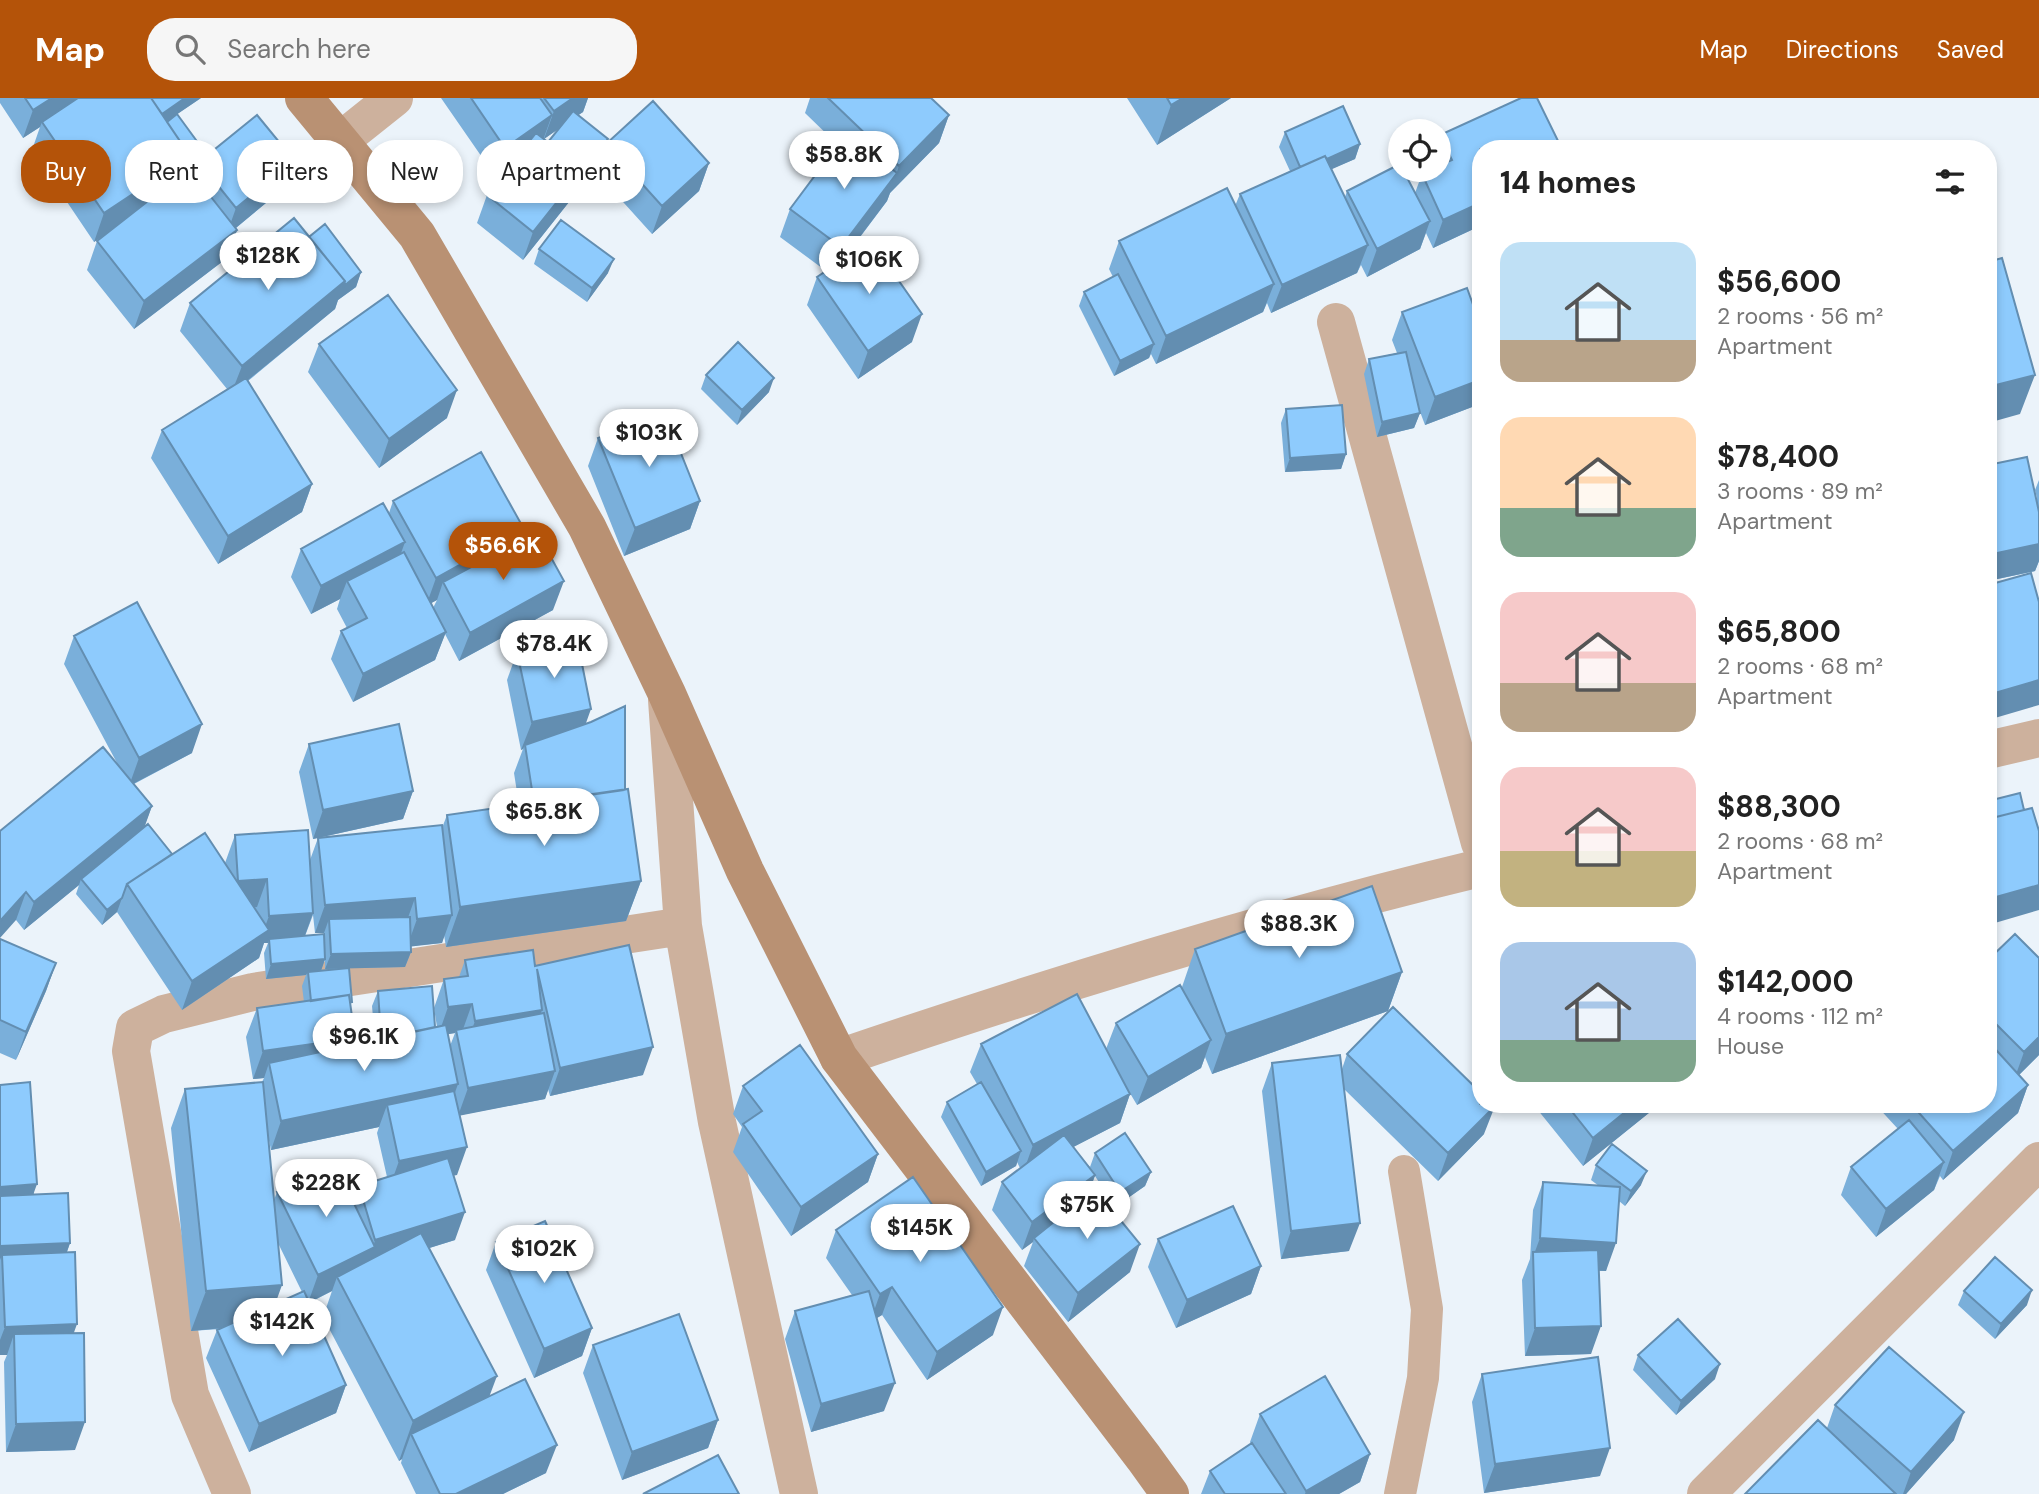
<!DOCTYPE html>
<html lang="en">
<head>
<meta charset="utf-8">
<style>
	:root { --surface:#fff; --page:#f6f6f6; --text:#222; --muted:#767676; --accent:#b45309 }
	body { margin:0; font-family:"DM Sans",sans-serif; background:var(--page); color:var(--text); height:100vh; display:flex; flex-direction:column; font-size:26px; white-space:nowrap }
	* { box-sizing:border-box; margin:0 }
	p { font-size:23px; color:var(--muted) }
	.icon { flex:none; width:38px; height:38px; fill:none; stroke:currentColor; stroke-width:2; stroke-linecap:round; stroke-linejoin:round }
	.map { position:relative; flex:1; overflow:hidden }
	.sheet { position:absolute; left:1472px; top:42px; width:525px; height:973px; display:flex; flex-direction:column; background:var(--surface); border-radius:28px; box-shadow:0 4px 10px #0003 }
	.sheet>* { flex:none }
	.top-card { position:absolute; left:21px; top:42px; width:665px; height:63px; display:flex; gap:14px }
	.fabs { position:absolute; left:1388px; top:21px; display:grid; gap:14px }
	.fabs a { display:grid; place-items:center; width:63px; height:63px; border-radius:50%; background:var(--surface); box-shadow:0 4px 10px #0003; font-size:35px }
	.price { position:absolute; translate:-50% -60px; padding:0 16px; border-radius:24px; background:#fff; color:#222; font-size:23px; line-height:46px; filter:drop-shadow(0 2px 4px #0008) }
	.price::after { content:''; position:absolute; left:50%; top:42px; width:21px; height:16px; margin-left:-10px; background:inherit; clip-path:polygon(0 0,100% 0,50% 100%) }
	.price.on { background:var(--accent); color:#fff }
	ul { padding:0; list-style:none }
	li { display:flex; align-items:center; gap:21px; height:175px; padding:0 28px }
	li span { display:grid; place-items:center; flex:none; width:196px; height:140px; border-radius:21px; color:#555 }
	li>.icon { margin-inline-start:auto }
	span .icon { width:84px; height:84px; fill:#fffc; stroke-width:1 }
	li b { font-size:30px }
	h2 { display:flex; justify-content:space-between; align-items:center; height:84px; padding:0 28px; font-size:30px }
	.pill { padding:0 24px; border-radius:28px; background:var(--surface); box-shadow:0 4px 10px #0003; font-size:24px; line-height:63px }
	.pill.on { background:var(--accent); color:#fff }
	header { display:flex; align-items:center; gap:42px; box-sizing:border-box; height:98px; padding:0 35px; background:var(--accent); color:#fff }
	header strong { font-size:33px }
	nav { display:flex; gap:38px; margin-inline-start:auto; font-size:24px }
	.search { width:490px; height:63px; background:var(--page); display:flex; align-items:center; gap:18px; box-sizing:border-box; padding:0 24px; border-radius:28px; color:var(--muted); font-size:26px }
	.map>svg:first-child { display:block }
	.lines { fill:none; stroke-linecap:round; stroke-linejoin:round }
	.lane { stroke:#cdb19d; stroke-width:32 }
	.street { stroke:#cdb19d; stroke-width:38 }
	.secondary { stroke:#b99173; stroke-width:38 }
	.wall { fill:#7aafda; fill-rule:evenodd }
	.shaded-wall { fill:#638eb1 }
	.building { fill:#8ecbfd; stroke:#638eb1; stroke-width:2 }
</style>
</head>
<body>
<header>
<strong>Map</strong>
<div class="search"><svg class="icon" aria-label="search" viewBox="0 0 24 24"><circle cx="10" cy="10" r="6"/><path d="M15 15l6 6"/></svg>Search here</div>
<nav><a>Map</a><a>Directions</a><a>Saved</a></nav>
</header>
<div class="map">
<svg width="2039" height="1396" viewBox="0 0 2039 1396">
	<rect width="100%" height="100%" fill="#ebf3fa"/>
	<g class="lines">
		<path class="lane" d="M1400,1396L1423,1280L1427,1211L1404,1073"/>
		<path class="street" d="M340,43L394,0
			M1336,224L1480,745
			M667,602L683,828L717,1024L799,1396
			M1988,652L2039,640
			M839,960C1050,888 1264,822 1480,770
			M232,1396L190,1297L131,953L135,930L164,916L253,894L683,828
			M1706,1396L2039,1063"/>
		<path class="secondary" d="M304,0L417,137L587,429L667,596L745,773L839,960L1144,1360L1170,1396"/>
	</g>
	<path class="wall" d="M0,0H201L177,16L207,57L284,90L236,130L237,132L227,160L134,231L87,172L97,143L113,131L94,144L32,52L40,29L23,40L0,5Z
		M441,0H588L583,14L578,17L608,41L602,56L578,84L573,99L523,162L477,125L487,97L512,66L495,78ZM558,31L548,44L544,41Z
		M810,0H931L949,17L939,45L890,95L887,103L843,162L912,244L858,281L807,207L817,179L826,173L780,139L790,111L838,47L805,15Z
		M1127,0H1231L1157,47Z
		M1285,34L1360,46L1355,61L1331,71L1345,99L1347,93L1415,95L1422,76L1438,72V43L1440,37L1480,51V128L1433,150L1426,135L1420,151L1367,179L1361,167L1357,175L1271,215L1267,205L1263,214L1156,266L1151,256L1149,260L1114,278L1079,208L1084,194L1113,179L1109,171L1119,143L1235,108L1240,96L1290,73L1279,49Z
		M606,46L709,65L699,93L652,136L596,74Z
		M309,139L361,174L356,189L338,202L335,211L248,283L312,386L302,414L218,466L151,360L162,332L227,291L180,233L190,205Z
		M539,151L608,175L587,204L534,166Z
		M1402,214L1479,220L1480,215V306L1425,327L1419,311L1420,315L1414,330L1377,339L1364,276L1369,261L1397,255L1392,242Z
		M319,246L447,320L379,370L308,274Z
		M706,277L769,294L737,327L701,291Z
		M1286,311L1346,356L1341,371L1285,374L1281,325Z
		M598,340L700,403L690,431L624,458L588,368Z
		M1988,367L2036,402L2037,400L2035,392L2039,382V463L2035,473L1988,483Z
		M393,403L524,431L519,444L553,512L459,563L445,536L435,562L353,604L331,561L341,533L347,530L337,511L340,501L311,516L291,479L301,451L389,415ZM437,502L433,510L431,505Z
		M1480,414V441L1476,426Z
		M74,538L192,655L134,686L152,708L144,729L172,756L225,765L235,737L310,762L318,740L442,730L447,717L519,707L514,675L523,651L521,652L507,582L517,554L586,625L625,692L641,783L626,823L446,849L444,837L442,845L410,848L411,854L405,869L349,870L352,904L350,908L353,947L375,942L372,908L378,893L435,929H437L434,910L444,881L459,879L465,862L535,868L643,977L550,998L548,991L545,1001L460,1017L457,1077H454L455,1142L429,1150L489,1299L546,1375L503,1396H416L401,1365L402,1361L399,1363L323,1219L332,1193L309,1205L346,1287L336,1315L249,1354L206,1260L217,1232L220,1231L191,1233L171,1030L185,991L262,984L264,980L253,981L246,939L257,910L304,904L302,888L306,877L266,881L264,855L268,845H264L259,860L182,912L117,814L102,827L76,796L79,787L24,832L16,822L0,733L117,665L64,566ZM313,817L315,835H324V838H305ZM325,862V871H342L321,872ZM455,935L450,948L448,936ZM379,1029L377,1035L387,1079L359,1088L353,1104L277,1094L274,1102L267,1033L271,1052ZM278,1145L302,1194L275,1206Z
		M309,646L413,693L403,721L313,741L299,674Z
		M1988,703L2024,712L1988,827Z
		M0,841L56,865L46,893L16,962L0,955Z
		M1195,851L1402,874L1388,913L1212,976L1205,959L1201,970L1137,1007L1121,980L1130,996L1120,1025L1073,1049L1090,1069L1095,1055L1151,1074L1145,1088L1115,1109L1095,1078L1088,1097L1130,1174L1068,1224L1024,1168L1033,1144L1022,1152L992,1112L1002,1084L1020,1070L1017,1064L1016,1068L981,1088L941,1019L947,1004L977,986L970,974L981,946L1106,951L1116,925L1182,889Z
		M1988,862L2039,957L2019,977L2028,987L2018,1015L1943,1082L1940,1078L1934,1092L1876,1139L1841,1097L1851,1069L1898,1031L1875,1006H1988Z
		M1347,956L1484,1036L1438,1083L1344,991L1349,1153L1281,1161L1262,993L1272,965L1342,971Z
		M0,987L34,1096L70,1145L67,1154L74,1235L75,1352L6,1354L4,1264L7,1257H0Z
		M743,988L878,1056L868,1084L791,1138L733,1054L742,1029L733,1016Z
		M1533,1006H1660L1583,1068Z
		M1596,1067L1641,1087L1625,1108L1619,1103L1606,1173H1599L1591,1256L1525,1258L1522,1182L1530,1161L1533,1112L1543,1084L1599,1088L1591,1082Z
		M836,1132L993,1237L927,1282L882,1217L877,1220L884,1313L811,1334L785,1241L795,1213L852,1197L826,1160Z
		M1158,1141L1261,1168L1251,1196L1176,1230L1148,1169Z
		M496,1144L592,1230L582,1258L534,1280L486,1172Z
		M1964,1193L2027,1207L1995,1241L1958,1207Z
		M593,1247L718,1322L708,1350L622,1382L583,1275Z
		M1638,1257L1715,1281L1676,1317L1633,1272Z
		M1482,1276L1600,1378L1484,1395L1472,1304Z
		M1835,1307L1954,1342L1906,1396H1745L1827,1330Z
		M1260,1316L1370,1356L1360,1384L1339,1396H1201L1210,1373L1251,1346L1250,1344Z"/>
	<path class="shaded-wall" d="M52,0H81L42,24L40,29L23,40L33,12Z
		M185,0H201L154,32L159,18Z
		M573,0H588L583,14L544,41L554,13Z
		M1183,0H1231L1157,47L1171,7Z
		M552,17L542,45L495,78L505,50Z
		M949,17L939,45L890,95L887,103L831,177L841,149L896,77L899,68Z
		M608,41L602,56L578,84L573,99L523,162L533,134L579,75Z
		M1360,46L1355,61L1296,87L1302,72Z
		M207,57L199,64L194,78L184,85L190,70Z
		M190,58L180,87L94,144L104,115Z
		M294,62L284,90L226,138L236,110Z
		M709,65L699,93L652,136L662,108Z
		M1480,105V128L1433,150L1443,122Z
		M1430,123L1420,151L1367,179L1377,151Z
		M237,132L227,160L134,231L144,203Z
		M1368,147L1357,175L1271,215L1282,187Z
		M614,161L608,175L587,204L592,190Z
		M361,174L356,189L338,202L335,211L231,296L242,268L345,183Z
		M1274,186L1263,214L1156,266L1166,238Z
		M922,216L912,244L858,281L868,253Z
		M1154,246L1149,260L1114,278L1120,263Z
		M2035,277L2020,316L1988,325V289Z
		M774,280L769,294L737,327L742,312Z
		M1480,282V306L1425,327L1435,299Z
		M457,292L447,320L379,370L389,341Z
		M1420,315L1414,330L1377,339L1382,324Z
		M1346,356L1341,371L1285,374L1290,360Z
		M312,386L302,414L218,466L228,438Z
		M700,403L690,431L624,458L635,430Z
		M524,431L513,459L443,484L437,502L426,508L436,480Z
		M405,444L395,472L347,483L340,501L311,516L321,488Z
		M2039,446V463L2035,473L1988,483V457Z
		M564,483L553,512L459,563L470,535Z
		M446,534L435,562L353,604L363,576Z
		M2039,582V607L1988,622V597Z
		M591,611L581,639L525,647L523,651L521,652L532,624Z
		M202,626L192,655L129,688L139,660Z
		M413,693L403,721L313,741L323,712Z
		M152,708L142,736L81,781L79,787L24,832L34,804Z
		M267,781L257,809L228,811L238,783Z
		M641,783L626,823L446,849L460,809Z
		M2039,787V812L1988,827V821L1996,799Z
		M26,794L16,822L0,840V823Z
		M122,800L117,814L102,827L107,812Z
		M415,800L405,828L329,821L324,835H315L325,807Z
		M313,815L303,843L269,841L268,845H264L259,860L182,912L192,883L262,837L269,818Z
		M452,817L442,845L407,849L417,821Z
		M411,854L405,869L325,871L331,856Z
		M325,861L320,876L308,874L306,877L266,881L271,866Z
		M56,865L46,893L16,962L26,934Z
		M1402,874L1388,913L1212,976L1226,936Z
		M472,906L462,934L456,932L455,935L438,938L448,909Z
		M542,912L532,941L465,951L475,923Z
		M2039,939V957L2014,982L2024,954Z
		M355,940L345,968L269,965L264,980L253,981L263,953Z
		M1211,942L1201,970L1137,1007L1148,979Z
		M653,949L643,977L550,998L560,970Z
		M555,973L545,1001L458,1018L468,990Z
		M458,986L448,1014L387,1007L379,1029L271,1052L281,1023Z
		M2028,987L2018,1015L1943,1082L1953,1053Z
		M1130,996L1120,1025L1023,1075L1033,1047Z
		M1635,1006H1660L1583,1068L1593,1040Z
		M1495,1008L1484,1036L1438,1083L1448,1055Z
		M467,1049L457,1077L389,1091L399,1063Z
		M1021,1053L1016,1068L981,1088L986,1074Z
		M878,1056L868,1084L791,1138L801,1109Z
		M1944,1064L1934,1092L1876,1139L1886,1111Z
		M1647,1073L1641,1087L1625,1108L1631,1093Z
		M1151,1074L1145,1088L1115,1109L1120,1094Z
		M1095,1077L1085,1105L1034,1140L1033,1144L1022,1152L1032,1124Z
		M37,1086L27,1114L0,1116V1089Z
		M465,1114L455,1142L337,1179L332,1193L308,1205L318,1177L373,1150L375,1142Z
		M1360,1125L1349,1153L1281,1161L1291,1133Z
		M1540,1140L1616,1145L1606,1173L1533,1169V1159Z
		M70,1145L60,1173L2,1157L0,1162V1148Z
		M1140,1146L1130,1174L1068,1224L1078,1195Z
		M1261,1168L1251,1196L1176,1230L1187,1202Z
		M282,1187L268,1226L191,1233L206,1193Z
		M892,1189L882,1217L870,1224L880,1196Z
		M2032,1192L2027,1207L1995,1241L2001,1226Z
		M1003,1209L993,1237L927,1282L937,1254Z
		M77,1226L67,1254L14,1236L7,1257H0V1242L5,1229Z
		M1601,1228L1591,1256L1525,1258L1535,1230Z
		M592,1230L582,1258L534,1280L544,1251Z
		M1720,1266L1715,1281L1676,1317L1681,1303Z
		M497,1278L482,1318L411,1336L402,1361L399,1363L413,1323Z
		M895,1285L884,1313L811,1334L821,1306Z
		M346,1287L336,1315L249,1354L259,1326Z
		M1964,1314L1954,1342L1906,1396H1903L1911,1374Z
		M718,1322L708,1350L622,1382L632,1354Z
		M85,1324L75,1352L6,1354L16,1326Z
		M557,1347L546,1375L503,1396H456Z
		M1610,1350L1600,1378L1484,1395L1495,1366Z
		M1370,1356L1360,1384L1339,1396H1305L1306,1393Z"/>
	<path class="building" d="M25,0H52L33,12Z
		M78,0H151L190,58L104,115L42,24Z
		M151,0H185L162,16Z
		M471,0H540L552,17L505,50Z
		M544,0H573L554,13Z
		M828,0H931L949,17L899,68Z
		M1167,0H1183L1171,7Z
		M1521,0H1537L1562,51H1480V105L1443,122L1422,76L1431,72H1438V68L1452,62L1440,37Z
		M653,3L709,65L662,108L606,46Z
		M1343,8L1360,46L1327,61L1325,58L1300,69L1285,34Z
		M573,13L608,41L583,71L548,44Z
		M177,16L207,57L190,70L187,67L190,58L167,24Z
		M257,17L294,62L236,110L199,64Z
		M536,35L583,71L533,134L487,97Z
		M846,36L897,75L841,149L790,111Z
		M1325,58L1368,147L1282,187L1240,96Z
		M1400,66V72H1403L1430,123L1377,151L1347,93Z
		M189,71L237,132L144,203L97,143Z
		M1227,90L1274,186L1166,238L1119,143Z
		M294,120L345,183L242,268L190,205Z
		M561,122L614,161L592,190L539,151Z
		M325,126L361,174L344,188L345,183L309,139Z
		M871,143L922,216L868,253L817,179Z
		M2002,160L2035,277L1988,289V164Z
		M1118,176L1154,246L1120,263L1084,194Z
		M1467,190L1480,226V282L1435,299L1402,214Z
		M388,197L457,292L389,341L319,246Z
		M738,244L774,280L742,312L706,277Z
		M1406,254L1420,315L1382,324L1369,261Z
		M246,280L312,386L228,438L162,332Z
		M1342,307L1346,356L1290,360L1286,311Z
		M664,313L700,403L635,430L598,340Z
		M481,354L524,431L436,480L393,403Z
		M2027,359L2039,414V446L1988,457V367Z
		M383,405L405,444L321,488L301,451Z
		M537,434L564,483L470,535L443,484Z
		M404,454L446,534L363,576L341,533L367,520L347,483Z
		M2031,475L2039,504V582L1988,597V487Z
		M137,504L202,626L139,660L74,538Z
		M577,541L591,611L532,624L517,554Z
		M625,608V692L534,705L525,647L591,624Z
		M399,626L413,693L323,712L309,646Z
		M103,649L152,708L34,804L26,794L0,823V733Z
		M628,691L641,783L460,809L447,717Z
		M2020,695L2024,712L1988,721V703Z
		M2032,710L2039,733V787L1996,799L1988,772V721Z
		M148,726L172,756L127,786L122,800L107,812L81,781Z
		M442,727L452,817L417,821L415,800L325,807L318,740Z
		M308,732L313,815L269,818L267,781L238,783L235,737Z
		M205,735L269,832L192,883L127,786Z
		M1372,788L1402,874L1226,936L1195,851Z
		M410,819L411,854L331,856L329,821Z
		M324,836L325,861L271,866L269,841Z
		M2015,836L2039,860V939L2024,954L1988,918V862Z
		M0,841L56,865L26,934L0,922Z
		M629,847L653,949L560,970L537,871L542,912L475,923L472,906L448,909L444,881L468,878L465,862L533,852L535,868Z
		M349,870L352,904H350L349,897L311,903L308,874Z
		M1180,887L1211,942L1148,979L1116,925Z
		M432,888L435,929L398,937L381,938L378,893Z
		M1077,896L1130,996L1033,1047L981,946Z
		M349,897L355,940L263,953L257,910Z
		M1393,909L1480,994V1006H1493L1495,1008L1448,1055L1347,956Z
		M544,915L555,973L468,990L456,932Z
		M446,927L458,986L281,1023L269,965Z
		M1988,943L2028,987L1953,1053L1911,1006H1988Z
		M800,947L878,1056L801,1109L743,1026L762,1013L743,988Z
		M1340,957L1360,1125L1291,1133L1272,965Z
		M30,984L37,1086L0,1089V987Z
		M263,984L282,1187L206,1193L185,991Z
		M981,984L1021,1053L986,1074L947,1004Z
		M454,993L467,1049L399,1063L387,1007Z
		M1566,1006H1635L1593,1040Z
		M1909,1022L1944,1064L1886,1111L1851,1069Z
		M1125,1035L1151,1074L1120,1094L1095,1055Z
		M1064,1037L1095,1077L1032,1124L1002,1084Z
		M1612,1046L1647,1073L1631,1093L1596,1067Z
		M448,1060L465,1114L375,1142L359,1088Z
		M335,1066L375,1149L318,1177L277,1094Z
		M913,1079L1003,1209L937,1254L892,1189L880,1196L836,1132Z
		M1543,1084L1620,1089L1616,1145L1540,1140Z
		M1095,1091L1140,1146L1078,1195L1034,1140Z
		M68,1095L70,1145L0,1148V1098Z
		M1233,1108L1261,1168L1187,1202L1158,1141Z
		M545,1123L592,1230L544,1251L496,1144Z
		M421,1135L497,1278L413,1323L337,1179Z
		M1598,1152L1601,1228L1535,1230L1533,1154Z
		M75,1154L77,1226L5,1229L2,1157Z
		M1995,1159L2032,1192L2001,1226L1964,1193Z
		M304,1193L346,1287L259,1326L217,1232Z
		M869,1193L895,1285L821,1306L795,1213Z
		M679,1216L718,1322L632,1354L593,1247Z
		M1678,1221L1720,1266L1681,1303L1638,1257Z
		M84,1235L85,1324L16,1326L14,1236Z
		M1889,1249L1964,1314L1911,1374L1835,1307Z
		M1598,1259L1610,1350L1495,1366L1482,1276Z
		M1325,1278L1370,1356L1306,1393L1260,1316Z
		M525,1281L557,1347L456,1396H440L411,1336Z
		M1818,1322L1896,1396H1745Z
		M1252,1345L1286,1396H1225L1210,1373Z
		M718,1357L739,1396H643Z"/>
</svg>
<div class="fabs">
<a><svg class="icon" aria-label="locate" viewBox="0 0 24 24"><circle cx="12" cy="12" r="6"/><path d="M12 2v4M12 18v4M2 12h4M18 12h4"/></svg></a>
</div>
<b class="price" style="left:844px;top:93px">$58.8K</b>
<b class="price" style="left:268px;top:194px">$128K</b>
<b class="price" style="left:869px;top:198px">$106K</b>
<b class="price" style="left:649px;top:371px">$103K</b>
<b class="price on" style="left:503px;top:484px">$56.6K</b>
<b class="price" style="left:554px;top:582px">$78.4K</b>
<b class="price" style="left:544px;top:750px">$65.8K</b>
<b class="price" style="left:1299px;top:862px">$88.3K</b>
<b class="price" style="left:364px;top:975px">$96.1K</b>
<b class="price" style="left:326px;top:1121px">$228K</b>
<b class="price" style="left:1087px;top:1143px">$75K</b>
<b class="price" style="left:920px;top:1166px">$145K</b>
<b class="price" style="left:544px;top:1187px">$102K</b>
<b class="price" style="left:282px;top:1260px">$142K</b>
<div class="top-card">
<a class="pill on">Buy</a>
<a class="pill">Rent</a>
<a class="pill">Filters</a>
<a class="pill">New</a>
<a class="pill">Apartment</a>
</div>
<section class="sheet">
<h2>14 homes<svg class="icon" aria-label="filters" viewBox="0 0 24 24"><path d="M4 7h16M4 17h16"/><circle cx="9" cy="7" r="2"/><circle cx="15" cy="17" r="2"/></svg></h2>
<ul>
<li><span style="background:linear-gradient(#bfe0f5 70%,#b9a48a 0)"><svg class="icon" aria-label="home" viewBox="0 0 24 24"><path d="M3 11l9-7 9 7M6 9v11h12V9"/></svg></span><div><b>$56,600</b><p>2 rooms · 56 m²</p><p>Apartment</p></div></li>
<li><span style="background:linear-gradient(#ffd9b3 65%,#7fa58c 0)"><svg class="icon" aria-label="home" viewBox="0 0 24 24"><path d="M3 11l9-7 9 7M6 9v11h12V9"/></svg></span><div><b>$78,400</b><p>3 rooms · 89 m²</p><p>Apartment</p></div></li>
<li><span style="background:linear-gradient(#f6c9c9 65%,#b9a48a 0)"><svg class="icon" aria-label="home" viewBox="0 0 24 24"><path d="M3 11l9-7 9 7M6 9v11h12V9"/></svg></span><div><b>$65,800</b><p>2 rooms · 68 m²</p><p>Apartment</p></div></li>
<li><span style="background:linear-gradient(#f6c9c9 60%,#c2b280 0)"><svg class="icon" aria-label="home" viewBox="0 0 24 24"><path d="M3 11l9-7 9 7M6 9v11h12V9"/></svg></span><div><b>$88,300</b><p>2 rooms · 68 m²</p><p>Apartment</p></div></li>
<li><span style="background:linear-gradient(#a9c7e8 70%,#7fa58c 0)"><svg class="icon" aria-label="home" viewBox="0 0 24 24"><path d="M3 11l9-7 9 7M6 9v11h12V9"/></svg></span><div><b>$142,000</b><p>4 rooms · 112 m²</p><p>House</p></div></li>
</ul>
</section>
</div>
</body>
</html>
